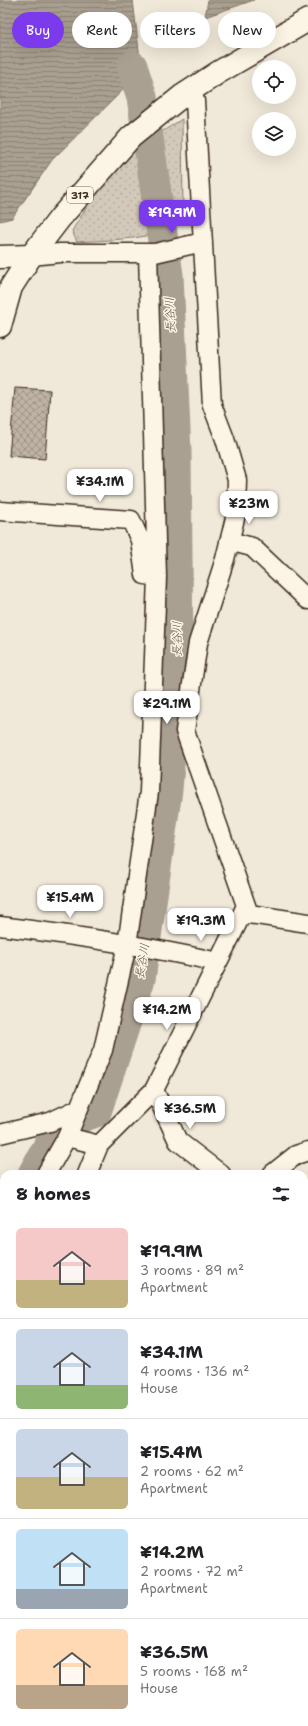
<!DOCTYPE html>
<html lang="en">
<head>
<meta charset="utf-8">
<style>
	:root { --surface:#fff; --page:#f6f6f6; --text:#202124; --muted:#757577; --line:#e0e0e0; --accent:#7c3aed }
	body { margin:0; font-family:"Shantell Sans","Klee One",sans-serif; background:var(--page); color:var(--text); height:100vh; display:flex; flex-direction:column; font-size:15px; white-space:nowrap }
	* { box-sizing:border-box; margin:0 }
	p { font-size:13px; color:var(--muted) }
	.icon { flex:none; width:22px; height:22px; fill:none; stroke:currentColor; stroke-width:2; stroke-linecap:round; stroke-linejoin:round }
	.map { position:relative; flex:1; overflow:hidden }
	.side { position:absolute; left:0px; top:1170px; width:308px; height:556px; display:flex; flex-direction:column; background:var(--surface); border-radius:12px 12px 0 0; box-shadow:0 4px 16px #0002 }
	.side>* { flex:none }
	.top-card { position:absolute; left:12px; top:12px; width:284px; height:36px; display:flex; gap:8px }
	.tools { position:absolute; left:252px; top:60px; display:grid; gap:8px }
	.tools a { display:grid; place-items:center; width:44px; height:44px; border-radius:50%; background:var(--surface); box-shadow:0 4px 16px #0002; font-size:20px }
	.price { position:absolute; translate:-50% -34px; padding:0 9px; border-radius:8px; background:#fff; color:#222; font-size:13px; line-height:26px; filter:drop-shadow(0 1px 2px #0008) }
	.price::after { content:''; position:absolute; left:50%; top:24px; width:12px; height:9px; margin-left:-6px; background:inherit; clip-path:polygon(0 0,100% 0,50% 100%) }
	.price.selected { background:var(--accent); color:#fff }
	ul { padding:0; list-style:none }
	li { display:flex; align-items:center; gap:12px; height:100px; padding:0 16px }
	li+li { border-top:1px solid var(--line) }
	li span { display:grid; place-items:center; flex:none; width:112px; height:80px; border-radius:6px; color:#555 }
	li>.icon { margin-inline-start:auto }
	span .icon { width:48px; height:48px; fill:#fffc; stroke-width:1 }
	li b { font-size:17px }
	h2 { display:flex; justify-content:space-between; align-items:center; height:48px; padding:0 16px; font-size:17px }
	.pill { padding:0 14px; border-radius:18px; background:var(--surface); box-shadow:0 4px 16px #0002; font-size:14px; line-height:36px }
	.pill.selected { background:var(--accent); color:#fff }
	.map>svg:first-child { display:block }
	.green { fill:url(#green-dots); stroke:#867a6c }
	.water { fill:url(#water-rules); stroke:#7e7163 }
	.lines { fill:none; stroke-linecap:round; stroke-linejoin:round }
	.river { stroke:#aaa091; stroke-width:31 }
	.building { fill:url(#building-cross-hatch); stroke:#3b2a1e }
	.minor-casing { stroke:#3b2a1e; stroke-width:21 }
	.major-casing { stroke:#3b2a1e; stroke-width:25 }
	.highway-casing { stroke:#3b2a1e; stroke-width:25 }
	.minor { stroke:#fcf5e5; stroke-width:18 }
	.major { stroke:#fcf5e5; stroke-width:22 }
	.highway { stroke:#fcf5e5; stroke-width:22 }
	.labels { text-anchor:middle; stroke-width:3; stroke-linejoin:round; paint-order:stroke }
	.shield { fill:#fcf5e5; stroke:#75675a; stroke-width:1 }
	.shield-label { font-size:10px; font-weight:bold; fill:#3b2a1e }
	.water-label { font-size:12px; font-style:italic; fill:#625346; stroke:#fcf5e5 }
</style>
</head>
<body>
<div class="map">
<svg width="308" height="1726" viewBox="0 0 308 1726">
	<defs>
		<pattern id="green-dots" width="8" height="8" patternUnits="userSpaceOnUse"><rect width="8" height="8" fill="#d2c9ba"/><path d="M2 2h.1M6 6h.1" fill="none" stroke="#b5ad9f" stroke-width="1.8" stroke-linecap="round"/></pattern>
		<pattern id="water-rules" width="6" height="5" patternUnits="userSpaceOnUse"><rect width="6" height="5" fill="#aaa091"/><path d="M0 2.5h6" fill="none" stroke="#8c8376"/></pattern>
		<pattern id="building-cross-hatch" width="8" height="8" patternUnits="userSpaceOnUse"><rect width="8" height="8" fill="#beb3a4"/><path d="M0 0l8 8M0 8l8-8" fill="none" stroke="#9c9285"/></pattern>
	</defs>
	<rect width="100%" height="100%" fill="#f0e9d9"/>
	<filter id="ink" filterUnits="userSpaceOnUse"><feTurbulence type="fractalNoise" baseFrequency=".025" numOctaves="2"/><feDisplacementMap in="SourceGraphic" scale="8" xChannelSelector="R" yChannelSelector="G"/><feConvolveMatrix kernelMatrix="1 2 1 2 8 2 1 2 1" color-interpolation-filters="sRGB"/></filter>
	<g filter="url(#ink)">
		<path class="green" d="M182,119L183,211C179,219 173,227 164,231C141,240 103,240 77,242L72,231C87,205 115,165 139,147C153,137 168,128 182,119Z"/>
		<path class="water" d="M0,0H133L143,84L123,90L52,160L12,218L0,221Z
			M208,0H254L205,17Z"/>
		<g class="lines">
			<path class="river" d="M33,1174L60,1125L96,1112L140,979L167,790L178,654L176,452L168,275L142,97L132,66
				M0,1232L4,1225"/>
		</g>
		<path class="building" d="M15,388L50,390L45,459L9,456Z"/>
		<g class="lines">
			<g class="minor-casing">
				<path id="minor" d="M192,90L195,101L212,405L225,439L237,480L236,514L225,559L198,643L185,731L249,914L308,923
					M31,256L60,253H155L203,242
					M0,511L131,520L140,540L145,575L157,577
					M229,541L252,547L308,600
					M0,926C73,935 146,946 218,962
					M154,1090L178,1141L221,1174
					M0,1134L50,1122L78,1109
					M67,1137L99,1145L154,1090L246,906
					M46,1174L67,1137L103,1050L127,945L149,792L157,577L148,253
					M87,1174L99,1145
					M272,1174L296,1155L308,1151
					M0,1259L4,1251
					M0,1511L4,1512
					M0,1603L4,1583
					M304,1681L308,1682
					M0,1698H4
					M179,1722L185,1726"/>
			</g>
			<g class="major-casing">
				<path id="major" d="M0,257L31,256"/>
			</g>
			<g class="highway-casing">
				<path id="highway" d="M0,326L11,287L31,256L60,218L131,137L182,96L219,72L308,20"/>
			</g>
			<use href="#minor" class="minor"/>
			<use href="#major" class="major"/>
			<use href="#highway" class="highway"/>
		</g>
	</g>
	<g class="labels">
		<rect class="shield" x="67" y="187" width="26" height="16" rx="3"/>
		<g class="shield-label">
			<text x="80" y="199">317</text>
		</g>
		<g class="water-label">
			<text transform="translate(170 315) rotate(-93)" y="4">長谷川</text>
			<text transform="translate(177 639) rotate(-90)" y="4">長谷川</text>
			<text transform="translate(142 961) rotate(-81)" y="4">長谷川</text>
		</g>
	</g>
</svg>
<div class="tools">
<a><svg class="icon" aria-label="locate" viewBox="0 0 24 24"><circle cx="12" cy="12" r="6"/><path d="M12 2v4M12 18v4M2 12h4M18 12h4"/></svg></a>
<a><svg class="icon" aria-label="layers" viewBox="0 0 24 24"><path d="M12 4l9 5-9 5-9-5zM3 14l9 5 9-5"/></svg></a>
</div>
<b class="price selected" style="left:172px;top:234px">¥19.9M</b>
<b class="price" style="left:100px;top:503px">¥34.1M</b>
<b class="price" style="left:249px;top:525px">¥23M</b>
<b class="price" style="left:167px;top:725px">¥29.1M</b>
<b class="price" style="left:70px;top:919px">¥15.4M</b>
<b class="price" style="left:201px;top:942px">¥19.3M</b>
<b class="price" style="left:167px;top:1031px">¥14.2M</b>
<b class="price" style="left:190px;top:1130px">¥36.5M</b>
<div class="top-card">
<a class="pill selected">Buy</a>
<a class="pill">Rent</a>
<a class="pill">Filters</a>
<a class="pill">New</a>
</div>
<section class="side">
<h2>8 homes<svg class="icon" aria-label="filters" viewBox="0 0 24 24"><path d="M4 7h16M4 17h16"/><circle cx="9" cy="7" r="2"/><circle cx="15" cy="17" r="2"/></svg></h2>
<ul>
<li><span style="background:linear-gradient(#f6c9c9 65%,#c2b280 0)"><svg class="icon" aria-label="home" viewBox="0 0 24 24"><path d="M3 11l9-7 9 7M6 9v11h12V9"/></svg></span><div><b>¥19.9M</b><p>3 rooms · 89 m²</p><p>Apartment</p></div></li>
<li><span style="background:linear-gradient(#c9d6e8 70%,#8fb573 0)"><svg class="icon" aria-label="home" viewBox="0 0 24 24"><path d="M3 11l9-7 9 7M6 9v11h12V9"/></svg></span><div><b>¥34.1M</b><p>4 rooms · 136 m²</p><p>House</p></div></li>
<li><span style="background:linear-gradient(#c9d6e8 60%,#c2b280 0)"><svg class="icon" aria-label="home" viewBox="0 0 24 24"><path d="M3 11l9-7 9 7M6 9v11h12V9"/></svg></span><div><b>¥15.4M</b><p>2 rooms · 62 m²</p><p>Apartment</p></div></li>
<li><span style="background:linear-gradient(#bfe0f5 75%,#9aa5b1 0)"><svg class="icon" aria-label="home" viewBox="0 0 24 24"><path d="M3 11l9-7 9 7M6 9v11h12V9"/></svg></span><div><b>¥14.2M</b><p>2 rooms · 72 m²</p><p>Apartment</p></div></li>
<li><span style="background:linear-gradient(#ffd9b3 70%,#b9a48a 0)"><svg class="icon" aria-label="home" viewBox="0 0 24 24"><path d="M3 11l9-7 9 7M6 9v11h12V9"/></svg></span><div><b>¥36.5M</b><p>5 rooms · 168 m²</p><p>House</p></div></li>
</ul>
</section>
</div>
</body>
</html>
